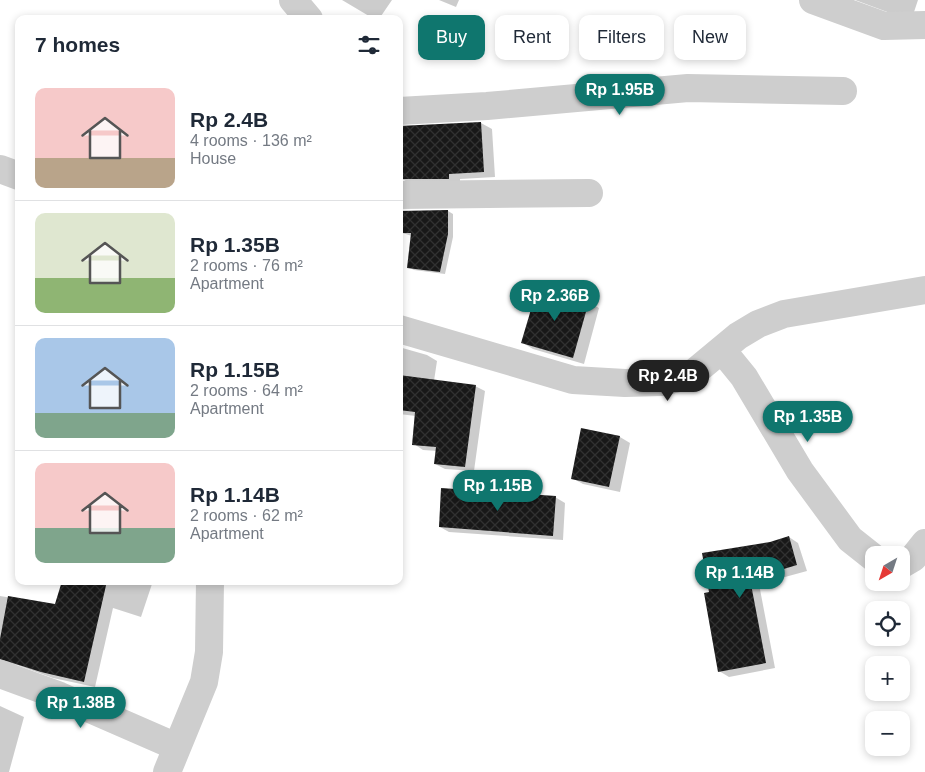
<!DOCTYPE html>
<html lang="en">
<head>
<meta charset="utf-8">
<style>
	:root { --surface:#fff; --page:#f6f6f7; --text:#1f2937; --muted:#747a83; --line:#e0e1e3; --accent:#0f766e }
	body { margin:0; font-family:Helvetica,sans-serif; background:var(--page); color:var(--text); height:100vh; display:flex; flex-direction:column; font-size:19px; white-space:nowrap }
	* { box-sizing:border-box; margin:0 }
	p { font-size:16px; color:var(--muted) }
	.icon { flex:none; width:28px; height:28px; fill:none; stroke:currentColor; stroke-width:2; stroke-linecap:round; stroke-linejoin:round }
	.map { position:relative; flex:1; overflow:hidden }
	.details { position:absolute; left:15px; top:15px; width:388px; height:570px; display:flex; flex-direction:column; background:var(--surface); border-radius:10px; box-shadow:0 2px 8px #0003 }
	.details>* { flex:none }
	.guide { position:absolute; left:418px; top:15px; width:432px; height:45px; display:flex; gap:10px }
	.needle { width:32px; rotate:219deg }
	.tools { position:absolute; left:865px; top:546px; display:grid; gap:10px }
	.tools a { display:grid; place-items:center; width:45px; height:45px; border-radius:10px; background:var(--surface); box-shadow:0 2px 8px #0003; font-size:25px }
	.price { position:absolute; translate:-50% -42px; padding:0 11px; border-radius:18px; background:var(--accent); color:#fff; font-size:16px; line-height:32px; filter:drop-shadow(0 1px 2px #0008) }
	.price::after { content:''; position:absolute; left:50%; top:30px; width:15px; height:11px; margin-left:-8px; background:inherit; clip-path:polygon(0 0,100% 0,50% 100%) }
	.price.on { background:#222; color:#fff }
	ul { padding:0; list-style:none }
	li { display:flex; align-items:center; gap:15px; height:125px; padding:0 20px }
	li+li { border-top:1px solid var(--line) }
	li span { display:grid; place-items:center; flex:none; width:140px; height:100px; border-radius:10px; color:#555 }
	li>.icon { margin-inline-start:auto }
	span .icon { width:60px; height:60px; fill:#fffc; stroke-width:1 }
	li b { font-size:21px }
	h2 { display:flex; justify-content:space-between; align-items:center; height:60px; padding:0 20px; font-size:21px }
	.tag { padding:0 18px; border-radius:10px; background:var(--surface); box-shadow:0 2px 8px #0003; font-size:18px; line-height:45px }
	.tag.on { background:var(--accent); color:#fff }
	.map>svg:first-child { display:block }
	.shadow { fill:#0003 }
	.building { fill:url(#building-cross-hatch) }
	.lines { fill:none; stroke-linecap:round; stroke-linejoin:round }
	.minor { stroke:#cecece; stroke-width:28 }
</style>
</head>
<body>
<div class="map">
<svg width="925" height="772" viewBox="0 0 925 772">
	<defs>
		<pattern id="building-cross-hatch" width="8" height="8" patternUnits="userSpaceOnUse" patternTransform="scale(1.25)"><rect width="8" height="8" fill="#181818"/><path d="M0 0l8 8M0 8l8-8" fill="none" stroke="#313131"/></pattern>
	</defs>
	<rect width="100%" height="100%" fill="#fff"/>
	<path class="shadow" d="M342,0H392L379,19H374Z
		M439,0H459L456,7Z
		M855,0H918L913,15L898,16Z
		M481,123L492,129L495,177L460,179V184L413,185L402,179L399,127Z
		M448,211L453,214V237L445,274L414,270L408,267L412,236L399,232V212Z
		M588,302L599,308L584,364L533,349L523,343Z
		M399,347L427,355L437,361L434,381L475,386L485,391L474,471L445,469L435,464L437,451L423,450L414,444L416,416L399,414Z
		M582,429L620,437L630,443L620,492L583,484L572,478Z
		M555,497L565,503L563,540L449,532L440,527Z
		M789,537L798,543L807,571L759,584L775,668L729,677L719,671L710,593L770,543Z
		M63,581H153L141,617L113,608L95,687L53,678L17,665L8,664L0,660V596L55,605Z
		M0,706L24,717L9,772H0Z"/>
	<path class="building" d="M481,122L484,172L449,174V179H401L399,126Z
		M448,210V234L440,272L407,268L411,233H399V211Z
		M538,286L589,301L573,358L521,343Z
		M399,375L476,385L465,467L434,464L436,447L412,445L415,412L399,410Z
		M581,428L620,436L609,487L571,479Z
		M441,488L556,496L553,536L439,527Z
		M789,536L797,565L750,579L766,663L718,672L704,593L709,592L702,553L770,542Z
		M62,581H107L84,682L41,672L0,659V639L8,596L55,604Z"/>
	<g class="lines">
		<path class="minor" d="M293,0L309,19
			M813,0L884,26L925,25
			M399,111L487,106L688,88L843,91
			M0,169L19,176
			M399,195L589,193
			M399,329L573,380L625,383L661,382L691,375L738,336L758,324L784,314L925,290
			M722,350L744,377L800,471L850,539L874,558
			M901,565L913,558L925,543
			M0,674L60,696L177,747
			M167,772L204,682L209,652L210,581"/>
	</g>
</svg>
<div class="tools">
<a><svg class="needle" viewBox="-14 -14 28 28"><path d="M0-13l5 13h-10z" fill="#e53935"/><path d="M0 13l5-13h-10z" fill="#747a83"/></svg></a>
<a><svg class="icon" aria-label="locate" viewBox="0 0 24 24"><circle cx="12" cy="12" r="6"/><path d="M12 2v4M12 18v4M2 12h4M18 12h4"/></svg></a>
<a>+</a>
<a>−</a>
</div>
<b class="price" style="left:620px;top:116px">Rp 1.95B</b>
<b class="price" style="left:555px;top:322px">Rp 2.36B</b>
<b class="price on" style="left:668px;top:402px">Rp 2.4B</b>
<b class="price" style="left:808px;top:443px">Rp 1.35B</b>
<b class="price" style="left:498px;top:512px">Rp 1.15B</b>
<b class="price" style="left:740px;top:599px">Rp 1.14B</b>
<b class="price" style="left:81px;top:729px">Rp 1.38B</b>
<div class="guide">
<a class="tag on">Buy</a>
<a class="tag">Rent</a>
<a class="tag">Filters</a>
<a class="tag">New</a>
</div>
<section class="details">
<h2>7 homes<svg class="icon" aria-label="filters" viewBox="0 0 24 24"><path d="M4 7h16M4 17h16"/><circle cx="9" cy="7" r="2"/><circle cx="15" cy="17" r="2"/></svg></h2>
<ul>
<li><span style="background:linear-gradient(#f6c9c9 70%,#b9a48a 0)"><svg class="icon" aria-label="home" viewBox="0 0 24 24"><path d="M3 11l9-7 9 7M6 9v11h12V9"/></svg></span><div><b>Rp 2.4B</b><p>4 rooms · 136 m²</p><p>House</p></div></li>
<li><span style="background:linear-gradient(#dfe7d0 65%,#8fb573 0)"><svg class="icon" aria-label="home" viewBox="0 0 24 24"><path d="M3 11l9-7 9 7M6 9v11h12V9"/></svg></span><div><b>Rp 1.35B</b><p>2 rooms · 76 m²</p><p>Apartment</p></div></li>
<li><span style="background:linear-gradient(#a9c7e8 75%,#7fa58c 0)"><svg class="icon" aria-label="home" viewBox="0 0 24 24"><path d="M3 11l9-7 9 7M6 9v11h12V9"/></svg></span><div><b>Rp 1.15B</b><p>2 rooms · 64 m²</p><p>Apartment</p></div></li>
<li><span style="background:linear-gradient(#f6c9c9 65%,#7fa58c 0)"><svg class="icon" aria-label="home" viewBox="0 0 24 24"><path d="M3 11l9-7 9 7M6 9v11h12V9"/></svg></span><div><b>Rp 1.14B</b><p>2 rooms · 62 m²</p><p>Apartment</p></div></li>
</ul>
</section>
</div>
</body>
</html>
